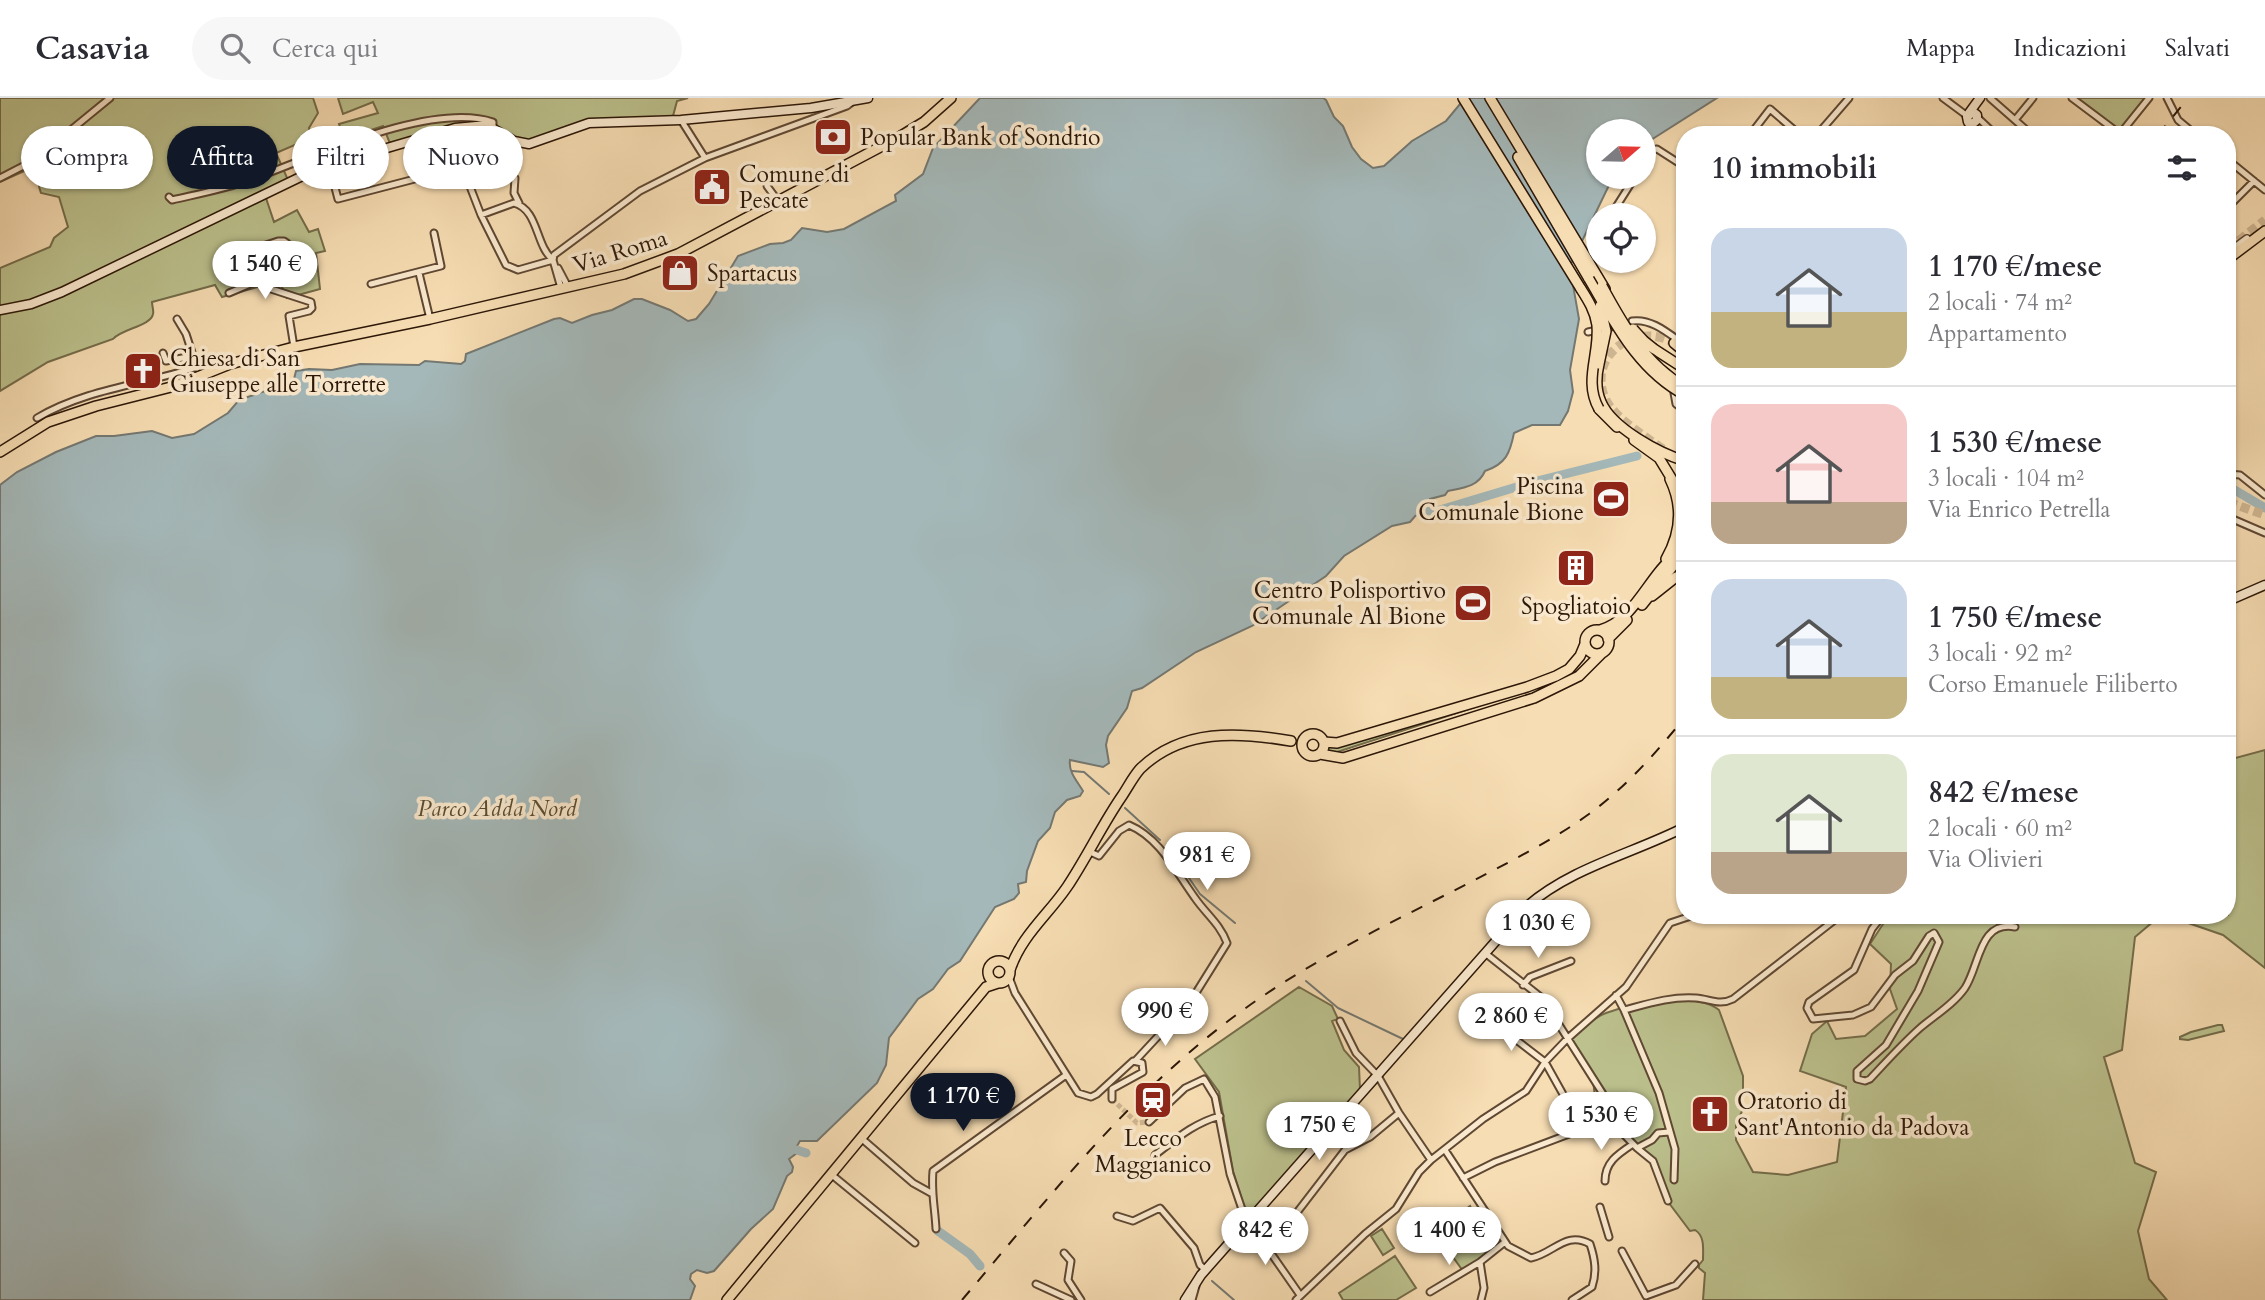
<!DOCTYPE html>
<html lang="it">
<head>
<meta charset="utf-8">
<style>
	:root { --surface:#fff; --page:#f7f7f7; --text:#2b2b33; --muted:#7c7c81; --line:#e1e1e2; --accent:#111827 }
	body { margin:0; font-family:Cardo,serif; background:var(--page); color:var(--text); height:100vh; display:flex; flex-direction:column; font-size:26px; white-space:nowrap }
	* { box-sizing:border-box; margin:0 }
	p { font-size:23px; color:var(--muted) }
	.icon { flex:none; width:38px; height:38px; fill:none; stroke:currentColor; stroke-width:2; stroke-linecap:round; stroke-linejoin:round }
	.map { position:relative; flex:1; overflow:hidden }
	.side { position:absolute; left:1676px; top:28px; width:560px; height:798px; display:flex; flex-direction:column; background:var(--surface); border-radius:28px; box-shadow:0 2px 5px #0004 }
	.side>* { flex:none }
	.banner { position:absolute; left:21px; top:28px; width:665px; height:63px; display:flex; gap:14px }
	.needle { width:46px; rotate:70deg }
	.tools { position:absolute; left:1586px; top:21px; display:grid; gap:14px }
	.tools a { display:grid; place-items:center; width:70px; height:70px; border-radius:50%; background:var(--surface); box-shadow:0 2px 5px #0004; font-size:35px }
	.price { position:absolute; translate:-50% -60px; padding:0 16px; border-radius:24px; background:#fff; color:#222; font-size:23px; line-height:46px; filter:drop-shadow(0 2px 4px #0008) }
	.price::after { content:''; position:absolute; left:50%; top:42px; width:21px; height:16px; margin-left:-10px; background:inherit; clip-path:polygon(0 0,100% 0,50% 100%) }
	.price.selected { background:var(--accent); color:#fff }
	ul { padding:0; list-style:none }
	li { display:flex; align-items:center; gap:21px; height:175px; padding:0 35px }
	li+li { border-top:2px solid var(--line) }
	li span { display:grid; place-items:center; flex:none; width:196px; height:140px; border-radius:21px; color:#555 }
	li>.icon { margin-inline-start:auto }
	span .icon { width:84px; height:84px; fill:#fffc; stroke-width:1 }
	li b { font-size:30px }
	h2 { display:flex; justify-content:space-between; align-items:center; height:84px; padding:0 35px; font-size:30px }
	.pill { padding:0 24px; border-radius:32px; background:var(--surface); box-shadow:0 2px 5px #0004; font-size:24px; line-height:63px }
	.pill.selected { background:var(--accent); color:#fff }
	header { display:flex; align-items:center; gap:42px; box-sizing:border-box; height:98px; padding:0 35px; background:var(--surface); border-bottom:2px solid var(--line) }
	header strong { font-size:33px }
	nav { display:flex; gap:38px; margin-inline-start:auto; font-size:24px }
	.search { width:490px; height:63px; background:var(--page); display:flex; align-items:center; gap:18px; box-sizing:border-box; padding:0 24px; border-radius:38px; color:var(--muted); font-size:26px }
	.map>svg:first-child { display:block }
	.green { fill:#bcc18d; stroke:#746c4a; stroke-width:2 }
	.water { fill:#a4b8b9; stroke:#747872; stroke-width:2 }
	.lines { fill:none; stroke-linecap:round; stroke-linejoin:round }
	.stream { stroke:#747872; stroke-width:2 }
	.river { stroke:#a4b8b9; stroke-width:9 }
	.minor-tunnel { stroke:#ceb591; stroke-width:5; stroke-dasharray:5 2.5; stroke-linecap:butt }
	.trunk-tunnel { stroke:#ceb591; stroke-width:9; stroke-dasharray:9 4.5; stroke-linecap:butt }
	.minor-casing { stroke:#5f4833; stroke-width:9 }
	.tertiary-casing { stroke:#5f4833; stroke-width:10 }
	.secondary-casing { stroke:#2c1708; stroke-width:11 }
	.primary-casing { stroke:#2c1708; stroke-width:12 }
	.trunk-casing { stroke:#2c1708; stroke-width:12 }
	.minor { stroke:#fae9ce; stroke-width:5 }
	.tertiary { stroke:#fae9ce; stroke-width:7 }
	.secondary { stroke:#fae9ce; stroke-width:8 }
	.primary { stroke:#f7ddb3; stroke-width:9 }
	.trunk { stroke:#f7ddb3; stroke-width:9 }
	.rail { stroke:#2c1708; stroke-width:2; stroke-dasharray:12 12; stroke-linecap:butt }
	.primary-bridge-casing { stroke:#2c1708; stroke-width:12; stroke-linecap:butt }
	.trunk-bridge-casing { stroke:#2c1708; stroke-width:12; stroke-linecap:butt }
	.primary-bridge { stroke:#f7ddb3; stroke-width:9 }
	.trunk-bridge { stroke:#f7ddb3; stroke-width:9 }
	.labels { text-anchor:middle; stroke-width:7; stroke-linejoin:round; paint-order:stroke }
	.poi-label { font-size:23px; fill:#2c1708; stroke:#fae9ce; text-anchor:start }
	.street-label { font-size:23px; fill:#2c1708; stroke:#fae9ce }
	.park-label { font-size:23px; font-style:italic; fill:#574a30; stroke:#fae9ce }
</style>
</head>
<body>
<header>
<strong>Casavia</strong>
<div class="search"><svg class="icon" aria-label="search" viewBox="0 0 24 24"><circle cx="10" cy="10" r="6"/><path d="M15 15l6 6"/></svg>Cerca qui</div>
<nav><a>Mappa</a><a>Indicazioni</a><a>Salvati</a></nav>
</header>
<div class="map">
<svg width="2265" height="1202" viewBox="0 0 2265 1202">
	<rect width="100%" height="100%" fill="#f7ddb3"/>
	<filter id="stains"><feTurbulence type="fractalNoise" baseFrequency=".00286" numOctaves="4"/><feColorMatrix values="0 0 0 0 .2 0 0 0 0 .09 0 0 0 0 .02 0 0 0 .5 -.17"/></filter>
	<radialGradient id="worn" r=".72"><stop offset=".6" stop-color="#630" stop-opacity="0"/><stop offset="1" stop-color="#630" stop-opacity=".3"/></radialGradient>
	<path class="green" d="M0,0H313L318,15L309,30L311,40L276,55L288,82L264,94L274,124L297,112L309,134L318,131L325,153L316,155L320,191L287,200L279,183L222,199L215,187L152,204C152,208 154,213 153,216C151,228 121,231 113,241L48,264L0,293V170L50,149L54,140L68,129L59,99L41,95C35,81 43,73 43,60L27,72L0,84Z
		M338,0H688L677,3L673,18L586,29L521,47L492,32L465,29L391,48L383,28L344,41L339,26L378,15L373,4L343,16Z
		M2070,0H2151L2123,37Z
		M1549,585L1331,656H1326L1329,647Z
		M2265,652V870L2223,837L2165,817H2228V662Z
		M1889,817H2161L2135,839L2122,952L2104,959L2135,1065L2156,1074L2138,1133L2149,1181L2167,1202H1703L1705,1175L1699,1170V1167L1703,1162C1703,1151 1705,1138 1695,1132L1690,1133L1666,1101L1660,1073L1655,1064L1592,1007C1602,987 1580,960 1571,942C1580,932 1593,920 1606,915C1633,905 1696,893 1719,912L1743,978V1011L1736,1026V1042L1753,1074L1788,1077L1837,1064L1846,989L1800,973L1812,936L1827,923L1836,941L1865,938L1897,911L1890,891L1891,866L1870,846Z
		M1299,889L1332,908L1338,921L1332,923L1344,952L1359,969L1360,992L1252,1115L1245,1112L1233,1073L1219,994L1195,961Z
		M2218,927H2222L2224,933L2188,942L2180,941V939L2191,934Z
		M1470,1108L1480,1128L1478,1130L1493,1151L1463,1173L1435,1134Z
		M1382,1131L1394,1150L1383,1157L1371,1138Z
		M1395,1158L1416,1190L1396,1202H1343L1339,1195Z"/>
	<path class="water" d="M980,0H1323L1326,2L1334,19L1343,28L1352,49L1361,61L1373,70L1384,68L1412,43L1446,23L1465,0H1717L1643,47V33H1598V79H1613L1569,170L1568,177L1573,187L1579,221L1570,272L1573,294L1568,313L1560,327H1532L1514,335C1510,355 1506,366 1485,373C1478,389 1463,390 1448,393L1445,397L1430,401L1410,424L1392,428L1344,458L1326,478L1252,528L1196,554L1142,590L1132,593L1127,610L1108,638L1106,647L1109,665L1103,669L1070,662C1068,674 1078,684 1083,693L1080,698L1067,702L1055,714L1050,730L1038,743L1027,773L1026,784L1018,786L1019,795L1014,801L995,809L960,863L948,871L933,891L918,901L889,940L886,967L877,985L817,1043H800L797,1048V1055L789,1061L793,1069L792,1074L787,1078L773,1111L751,1131L714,1173L707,1175L697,1172L691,1176L690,1181L695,1188L690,1202H0V387L17,374L56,354L96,338H114L152,333L172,340L194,336L228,315L239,302L262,294L286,290L293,285L296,273L309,271L332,272L360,266L419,267L425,263L461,266L465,263L466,256L554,221L560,220L572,225L592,217L612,212L634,201H642L670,212L688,223L696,221L709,206L738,158L770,146L783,145L791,142L802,130L827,134L844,131L896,103L895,97L923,76L933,50Z"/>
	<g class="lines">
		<path class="stream" d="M1072,673L1084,674L1109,696
			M1125,710L1160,742
			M1169,751L1200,796L1235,825
			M1306,883L1338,910L1403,941
			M1212,1183L1234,1202"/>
		<path class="river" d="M2228,388L2265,410
			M1419,414L1440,412L1533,384L1637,358
			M797,1052L806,1055
			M938,1133L970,1156L980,1168"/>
		<path class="minor-tunnel" d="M1112,1001L1137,1025L1149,1024"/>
		<path class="trunk-tunnel" d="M2228,151L2265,122
			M1663,351C1646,339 1615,320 1606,302C1585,259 1635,222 1674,245
			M2228,404L2265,417"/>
		<g class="minor-casing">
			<path id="minor" d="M1943,0L1966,17L1969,15
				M1990,0L2032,37
				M2072,0L2120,36L2149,0
				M2167,0L2178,22L2196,37
				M1978,20L1996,37
				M681,22L705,60
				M2015,22L2033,0
				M1750,37L1770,11L1800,37
				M1817,37L1849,0
				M2228,62L2265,92
				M1643,66L1651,52L1657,51L1685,69
				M332,78L338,101L457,70L464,73L481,117L506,167L518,172L553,162C535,147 539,112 514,105L481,117
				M0,80L33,63L110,0
				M470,88C478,83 492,70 501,70C507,69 511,77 515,80L514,95L519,105
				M767,88L778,103
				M169,99L172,102C198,96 225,91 250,82C311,60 431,3 493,24V29
				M2228,109L2254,83
				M1611,117L1635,79
				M239,156L278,143H284L287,145L288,160L265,173L262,181L268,190L311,204L312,210L309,213L289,218L294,249
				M558,170L568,189
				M419,175L430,221
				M371,186L441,168L434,135
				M561,190L553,162L554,157L640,93L705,60L847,8L851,5
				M229,195L262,181
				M177,221L186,236L197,270
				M1632,223C1652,220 1669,236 1685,247
				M1588,234L1611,229
				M163,255L166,263L193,258
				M1684,283H1685
				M1674,295L1676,306L1685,313
				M37,320C91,288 154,286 212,264
				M2228,376L2240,377L2265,397
				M2228,419L2265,435
				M1685,466L1676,479L1685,484
				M1088,753L1099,758L1119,733L1129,727C1160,740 1176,774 1195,800C1206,816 1220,826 1227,845L1179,922L1162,934L1136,962
				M1883,817L1872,831L1854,872L1809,904L1807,910L1813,921L1853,917L1871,909L1895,877L1913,863L1929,838L1934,835L1939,844L1918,893L1886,947L1857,973V981L1865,983L1870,981C1886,964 1902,946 1920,930C1934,918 1954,906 1965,890C1980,867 1979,822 2015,829
				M1485,855L1542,900L1603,996
				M1009,879L1015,895L1078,995L1091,999L1097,996L1133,963L1142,965L1143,974L1112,991V1001
				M1523,887L1530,879L1571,863
				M1616,897L1624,912C1647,906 1672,898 1696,900C1710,901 1719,908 1733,901L1841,817
				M1624,912L1659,995L1675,1051L1674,1082
				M1340,923L1356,955L1378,978L1399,1015L1431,1062
				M1493,924L1545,964L1569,1007L1585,1005L1609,1021L1637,1050L1653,1063L1668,1103
				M1149,1024L1185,990L1204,981L1215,999L1230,1076L1247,1126L1259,1138L1300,1197
				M861,1040L913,1085L931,1095
				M1637,1050L1652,1042L1658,1035L1669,1034
				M1445,1052L1508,1148L1531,1160C1553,1156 1566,1132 1590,1146C1595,1161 1597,1174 1592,1189L1572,1202
				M1155,1057C1176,1041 1194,1025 1220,1018
				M832,1077L915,1145
				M1463,1080L1495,1064L1609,1021
				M1605,1083C1605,1064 1618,1056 1633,1046
				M1600,1109L1609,1139
				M1117,1118L1133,1123L1160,1110L1194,1150L1200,1167L1206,1172
				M1248,1126L1295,1117L1345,1052L1370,1039L1399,1015
				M936,1131C935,1110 931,1094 933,1073L1066,977
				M1622,1153L1646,1198L1676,1187L1695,1166
				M1064,1155L1071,1163L1068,1182L1081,1202
				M1036,1186L1071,1202
				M1430,1194L1480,1164
				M1192,1202L1196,1188
				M1296,1202L1365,1136L1396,1111L1419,1074L1431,1062L1483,1021L1526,993L1545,964L1567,941L1626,889L1670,825L1694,817
				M1481,1202L1484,1190L1480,1164L1505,1144"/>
		</g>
		<g class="tertiary-casing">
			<path id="tertiary" d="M2228,155L2247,141"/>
		</g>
		<g class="secondary-casing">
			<path id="secondary" d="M1969,15L1980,0
				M1965,37L1970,28L1977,22V17L1973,14L1967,19L1968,24L1972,26
				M0,212L31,206L62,194L319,70L455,30L487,27L514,43L529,46L589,25L681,22L811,10L868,0
				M2228,503L2265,487
				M1185,1202L1201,1177L1526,809C1572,769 1632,756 1685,729"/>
		</g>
		<g class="primary-casing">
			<path id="primary" d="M1463,0L1581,191
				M1599,311L1617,329
				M1634,342L1659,360L1673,383L1685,387
				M0,354L48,324L96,308L175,288L230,266L294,249L430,221L624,176L678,156L901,38L924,24L951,0
				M1666,461C1681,435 1683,408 1670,381
				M1652,498L1676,479
				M1585 544a12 12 0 1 1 24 0a12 12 0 1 1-24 0Z
				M1600,532C1627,525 1642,495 1659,474C1667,464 1677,455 1685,445
				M1608,541L1627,522
				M1302 647a11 11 0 1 1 22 0a11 11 0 1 1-22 0Z
				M1324,644L1337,645L1527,589L1556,578L1569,571L1580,558L1585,546
				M1320,656L1343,660L1534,600L1579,578L1602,555
				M988 874a11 11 0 1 1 22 0a11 11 0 1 1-22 0Z
				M1010,872C1021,838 1048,817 1067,789C1087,759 1102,727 1122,698C1128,689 1133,679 1140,671C1182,630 1239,634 1291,643
				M727,1202L986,889L998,885"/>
		</g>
		<g class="trunk-casing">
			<path id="trunk" d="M1490,0L1605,191
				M1518,59L1589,181
				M2228,161L2265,133
				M1674,245L1685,254
				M1654,251L1685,271
				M1599,266C1596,279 1595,291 1601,304C1612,330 1659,355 1685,363
				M1642,507L1685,453"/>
		</g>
		<use href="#minor" class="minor"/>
		<use href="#tertiary" class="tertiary"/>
		<use href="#secondary" class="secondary"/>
		<use href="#primary" class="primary"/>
		<use href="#trunk" class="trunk"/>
		<path class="rail" d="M2158,37L2188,0
			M962,1202C1057,1090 1143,978 1266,896C1334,850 1416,813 1488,775C1523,757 1557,739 1589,716C1626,689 1656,655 1685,619"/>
		<g class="primary-bridge-casing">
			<path id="primary-bridge" d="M1581,191C1588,202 1595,213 1597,227C1600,256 1583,283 1599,311"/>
		</g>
		<g class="trunk-bridge-casing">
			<path id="trunk-bridge" d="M1589,181C1615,225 1638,272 1685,297
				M1602,188C1623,227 1645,266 1685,289
				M1633,231L1644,243L1654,251
				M1599,266L1606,233L1600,208"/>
		</g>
		<use href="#primary-bridge" class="primary-bridge"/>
		<use href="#trunk-bridge" class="trunk-bridge"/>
	</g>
	<defs>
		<g id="bank-square" transform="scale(2.0125)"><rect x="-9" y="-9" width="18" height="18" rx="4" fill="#8f2418" stroke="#fae9ce"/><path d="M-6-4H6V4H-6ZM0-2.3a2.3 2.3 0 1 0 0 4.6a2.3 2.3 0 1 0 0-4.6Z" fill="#fff"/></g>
		<g id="civic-square" transform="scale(2.0125)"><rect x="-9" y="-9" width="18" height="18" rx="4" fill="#8f2418" stroke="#fae9ce"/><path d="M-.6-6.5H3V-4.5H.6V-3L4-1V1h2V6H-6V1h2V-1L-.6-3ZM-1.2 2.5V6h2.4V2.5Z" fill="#fff"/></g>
		<g id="shop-square" transform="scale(2.0125)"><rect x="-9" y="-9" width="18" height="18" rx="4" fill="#8f2418" stroke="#fae9ce"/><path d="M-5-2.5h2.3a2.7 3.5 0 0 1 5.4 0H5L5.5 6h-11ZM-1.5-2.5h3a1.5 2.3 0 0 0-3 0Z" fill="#fff"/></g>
		<g id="church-square" transform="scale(2.0125)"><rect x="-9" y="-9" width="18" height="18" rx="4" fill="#8f2418" stroke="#fae9ce"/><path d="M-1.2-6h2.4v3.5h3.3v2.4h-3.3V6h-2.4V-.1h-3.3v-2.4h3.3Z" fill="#fff"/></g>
		<g id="stadium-square" transform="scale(2.0125)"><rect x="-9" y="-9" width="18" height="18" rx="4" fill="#8f2418" stroke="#fae9ce"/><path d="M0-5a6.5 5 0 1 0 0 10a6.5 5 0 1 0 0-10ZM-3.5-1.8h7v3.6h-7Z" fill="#fff"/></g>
		<g id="building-square" transform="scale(2.0125)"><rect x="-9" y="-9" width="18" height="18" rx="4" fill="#8f2418" stroke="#fae9ce"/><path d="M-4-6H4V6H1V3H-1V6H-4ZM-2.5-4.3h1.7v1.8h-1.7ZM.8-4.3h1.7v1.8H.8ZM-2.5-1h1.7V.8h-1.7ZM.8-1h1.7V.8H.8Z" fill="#fff"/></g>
		<g id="station-square" transform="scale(2.0125)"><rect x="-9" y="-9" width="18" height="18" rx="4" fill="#8f2418" stroke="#fae9ce"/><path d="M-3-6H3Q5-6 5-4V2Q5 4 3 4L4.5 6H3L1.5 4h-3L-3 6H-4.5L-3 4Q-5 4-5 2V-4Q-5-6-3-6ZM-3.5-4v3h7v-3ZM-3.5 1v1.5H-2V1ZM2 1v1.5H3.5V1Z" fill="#fff"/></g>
	</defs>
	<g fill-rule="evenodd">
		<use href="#bank-square" x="833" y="39"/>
		<use href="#civic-square" x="712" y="89"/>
		<use href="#shop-square" x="680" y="175"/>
		<use href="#church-square" x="143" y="273"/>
		<use href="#stadium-square" x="1611" y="401"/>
		<use href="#building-square" x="1576" y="470"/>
		<use href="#stadium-square" x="1473" y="505"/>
		<use href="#station-square" x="1153" y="1002"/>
		<use href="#church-square" x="1710" y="1016"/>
	</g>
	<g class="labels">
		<g class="poi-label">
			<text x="860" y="47">Popular Bank of Sondrio</text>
			<text x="739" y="84">Comune di<tspan x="739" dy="26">Pescate</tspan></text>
			<text x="707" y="183">Spartacus</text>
			<text x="170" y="268">Chiesa di San<tspan x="170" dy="26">Giuseppe alle Torrette</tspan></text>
			<text x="1584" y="396" text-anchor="end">Piscina<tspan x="1584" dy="26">Comunale Bione</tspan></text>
			<text x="1446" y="500" text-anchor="end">Centro Polisportivo<tspan x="1446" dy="26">Comunale Al Bione</tspan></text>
			<text x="1576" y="516" text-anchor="middle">Spogliatoio</text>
			<text x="1737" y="1011">Oratorio di<tspan x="1737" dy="26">Sant'Antonio da Padova</tspan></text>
			<text x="1153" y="1048" text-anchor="middle">Lecco<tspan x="1153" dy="26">Maggianico</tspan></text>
		</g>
		<g class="street-label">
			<text transform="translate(620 153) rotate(-17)" y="8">Via Roma</text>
		</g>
		<g class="park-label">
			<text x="497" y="718">Parco Adda Nord</text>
		</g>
	</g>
	<rect width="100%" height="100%" filter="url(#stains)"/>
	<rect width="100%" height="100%" fill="url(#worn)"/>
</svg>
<div class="tools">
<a><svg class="needle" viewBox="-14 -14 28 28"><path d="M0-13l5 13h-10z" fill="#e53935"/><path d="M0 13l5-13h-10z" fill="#7c7c81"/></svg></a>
<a><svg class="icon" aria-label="locate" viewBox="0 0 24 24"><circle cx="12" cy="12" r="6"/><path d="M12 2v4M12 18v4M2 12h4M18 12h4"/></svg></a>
</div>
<b class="price" style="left:265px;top:203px">1 540 €</b>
<b class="price" style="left:1207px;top:794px">981 €</b>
<b class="price" style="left:1538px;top:862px">1 030 €</b>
<b class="price" style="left:1165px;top:950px">990 €</b>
<b class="price" style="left:1511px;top:955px">2 860 €</b>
<b class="price selected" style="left:963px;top:1035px">1 170 €</b>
<b class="price" style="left:1601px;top:1054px">1 530 €</b>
<b class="price" style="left:1319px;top:1064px">1 750 €</b>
<b class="price" style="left:1265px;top:1169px">842 €</b>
<b class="price" style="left:1449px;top:1169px">1 400 €</b>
<div class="banner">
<a class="pill">Compra</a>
<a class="pill selected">Affitta</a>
<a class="pill">Filtri</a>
<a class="pill">Nuovo</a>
</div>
<section class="side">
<h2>10 immobili<svg class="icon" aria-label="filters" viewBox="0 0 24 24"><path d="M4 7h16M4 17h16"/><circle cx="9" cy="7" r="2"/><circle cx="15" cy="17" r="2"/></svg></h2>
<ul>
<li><span style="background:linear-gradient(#c9d6e8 60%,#c2b280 0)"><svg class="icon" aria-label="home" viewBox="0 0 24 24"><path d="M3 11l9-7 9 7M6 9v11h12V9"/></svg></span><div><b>1 170 €/mese</b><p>2 locali · 74 m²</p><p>Appartamento</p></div></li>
<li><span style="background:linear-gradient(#f6c9c9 70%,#b9a48a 0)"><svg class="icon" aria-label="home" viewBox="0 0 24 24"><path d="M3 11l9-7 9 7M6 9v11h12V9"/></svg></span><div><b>1 530 €/mese</b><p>3 locali · 104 m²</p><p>Via Enrico Petrella</p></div></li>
<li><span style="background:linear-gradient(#c9d6e8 70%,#c2b280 0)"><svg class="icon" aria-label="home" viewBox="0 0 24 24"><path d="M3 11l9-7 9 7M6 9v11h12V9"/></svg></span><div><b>1 750 €/mese</b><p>3 locali · 92 m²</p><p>Corso Emanuele Filiberto</p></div></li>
<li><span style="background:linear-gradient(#dfe7d0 70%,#b9a48a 0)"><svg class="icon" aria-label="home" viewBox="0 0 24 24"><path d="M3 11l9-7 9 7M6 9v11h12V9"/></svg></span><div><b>842 €/mese</b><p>2 locali · 60 m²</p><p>Via Olivieri</p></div></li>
</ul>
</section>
</div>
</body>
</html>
